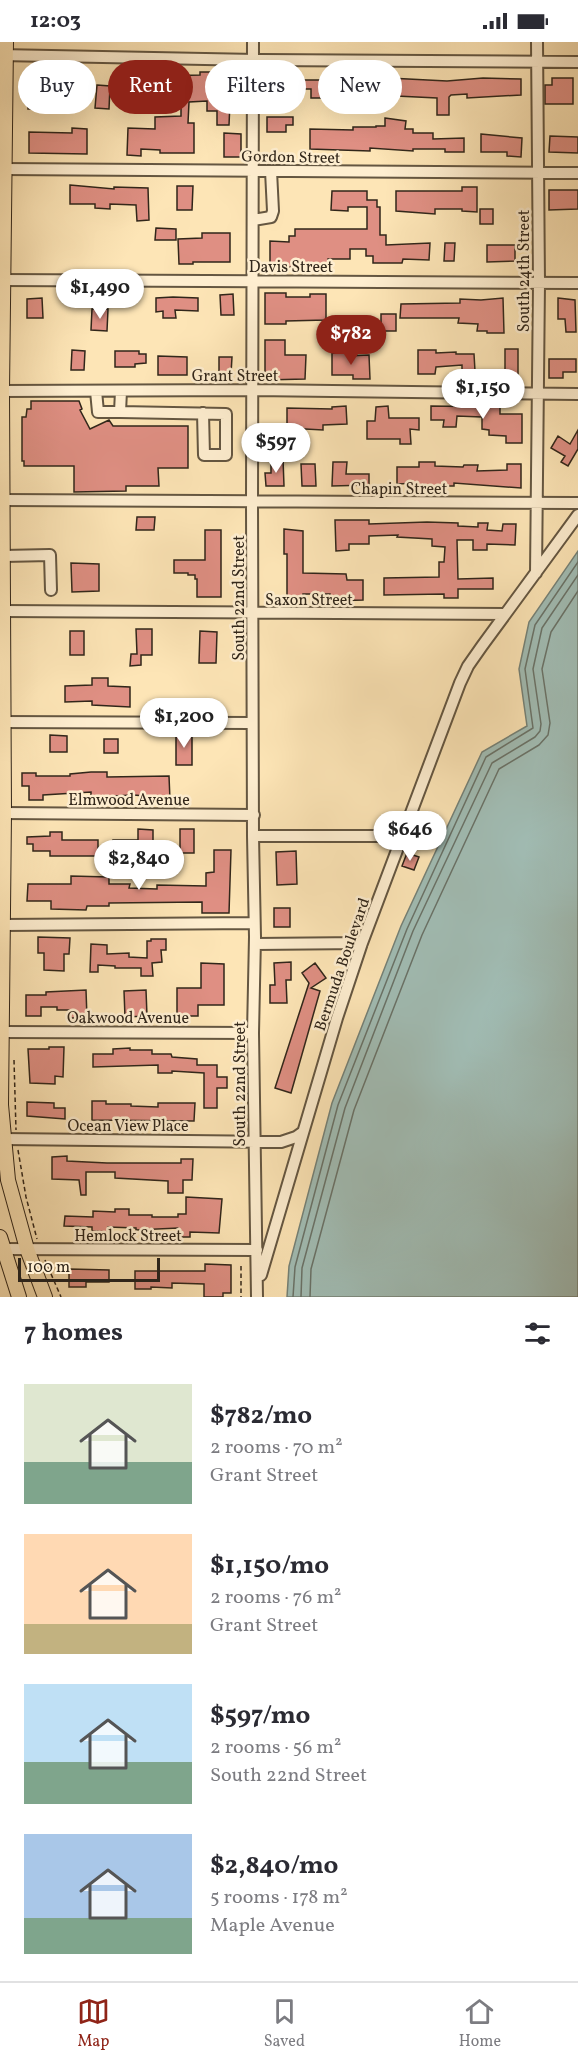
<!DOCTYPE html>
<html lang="en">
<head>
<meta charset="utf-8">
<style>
	:root { --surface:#fff; --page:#f7f7f7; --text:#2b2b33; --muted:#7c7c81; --line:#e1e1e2; --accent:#8f2418 }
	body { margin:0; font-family:Vollkorn,serif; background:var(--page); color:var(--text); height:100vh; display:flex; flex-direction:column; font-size:22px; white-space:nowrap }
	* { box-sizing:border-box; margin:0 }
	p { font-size:20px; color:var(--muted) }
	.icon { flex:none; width:33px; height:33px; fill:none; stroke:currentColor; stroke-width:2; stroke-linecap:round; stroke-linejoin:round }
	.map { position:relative; height:1255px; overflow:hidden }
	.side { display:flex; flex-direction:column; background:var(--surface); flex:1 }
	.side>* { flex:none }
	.top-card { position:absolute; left:18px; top:18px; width:543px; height:54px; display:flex; gap:12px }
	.scale { position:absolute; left:18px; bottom:15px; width:142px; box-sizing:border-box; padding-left:6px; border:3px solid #31261a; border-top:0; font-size:16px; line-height:21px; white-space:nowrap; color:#31261a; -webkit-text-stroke:4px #feeed0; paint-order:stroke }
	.price { position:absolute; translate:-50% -51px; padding:0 14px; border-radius:21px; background:#fff; color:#222; font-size:20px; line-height:39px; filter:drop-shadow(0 2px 3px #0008) }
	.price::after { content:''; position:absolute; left:50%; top:36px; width:18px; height:14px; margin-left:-9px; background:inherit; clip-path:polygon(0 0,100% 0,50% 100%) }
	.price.active { background:var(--accent); color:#fff }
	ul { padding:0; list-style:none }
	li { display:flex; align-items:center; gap:18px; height:150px; padding:0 24px }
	li span { display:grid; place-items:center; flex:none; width:168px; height:120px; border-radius:0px; color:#555 }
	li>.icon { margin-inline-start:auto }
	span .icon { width:72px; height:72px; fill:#fffc; stroke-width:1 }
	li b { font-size:26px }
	h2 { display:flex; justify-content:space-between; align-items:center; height:72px; padding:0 24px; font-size:26px }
	.chip { padding:0 21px; border-radius:27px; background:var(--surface); box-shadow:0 6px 24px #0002; font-size:21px; line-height:54px }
	.chip.active { background:var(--accent); color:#fff }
	.status { display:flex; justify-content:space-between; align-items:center; height:42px; padding:0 30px; background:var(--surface); direction:ltr }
	.status svg { height:16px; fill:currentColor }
	.tabs { display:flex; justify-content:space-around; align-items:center; height:84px; border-top:2px solid var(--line); background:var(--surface); font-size:16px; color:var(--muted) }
	.tabs a { display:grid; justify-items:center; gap:3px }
	.tabs .active { color:var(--accent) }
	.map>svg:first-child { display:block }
	.water { fill:#a1bdb5; stroke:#748177; stroke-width:1.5 }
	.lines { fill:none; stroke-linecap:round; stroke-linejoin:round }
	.shore { stroke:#697268; stroke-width:1.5 }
	.building { fill:#df8f83; stroke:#31261a; stroke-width:1.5 }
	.minor-casing { stroke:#645641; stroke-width:14 }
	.major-casing { stroke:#31261a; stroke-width:16 }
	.path { stroke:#31261a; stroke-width:1.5; stroke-dasharray:4.5 3; stroke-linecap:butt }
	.minor { stroke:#feeed0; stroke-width:10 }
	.major { stroke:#fde5b6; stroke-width:14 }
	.labels { text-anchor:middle; stroke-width:5; stroke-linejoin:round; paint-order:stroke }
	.street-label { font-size:16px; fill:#31261a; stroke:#feeed0 }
</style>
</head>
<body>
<div class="status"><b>12:03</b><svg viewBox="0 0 49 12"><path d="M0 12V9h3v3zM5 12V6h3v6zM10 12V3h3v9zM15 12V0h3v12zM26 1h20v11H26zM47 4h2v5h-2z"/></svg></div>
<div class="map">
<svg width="578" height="1255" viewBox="0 0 578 1255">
	<rect width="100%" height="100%" fill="#fde5b6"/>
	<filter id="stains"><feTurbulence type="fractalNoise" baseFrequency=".00333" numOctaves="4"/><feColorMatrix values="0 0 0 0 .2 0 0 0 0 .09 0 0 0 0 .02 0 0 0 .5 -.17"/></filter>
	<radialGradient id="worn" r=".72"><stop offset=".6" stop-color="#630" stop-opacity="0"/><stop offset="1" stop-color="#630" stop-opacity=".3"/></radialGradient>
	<path class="water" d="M578,509V1255H287L289,1224L332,1061L401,884L482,710L527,684L519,627L529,580Z"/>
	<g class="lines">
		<path class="shore" d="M293,1255L295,1225L338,1063L407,887L486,715L533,686L525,627L535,583L578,520
			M301,1255L302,1226L345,1066L413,889L492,721L535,695L540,689L541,682L533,627L542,586L578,533
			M310,1255L311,1227L354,1068L422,893L499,727L539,703L548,693L550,681L542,627L551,590L578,549"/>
	</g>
	<path class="building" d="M200,30H237V61H230L229,83H217V69H207V59L189,60L188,81H194V111H160V108L141,107V114L127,113L128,86L155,87V75L181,74V55H150V58H137V43L159,44L160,34L200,33Z
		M28,33H47V36H66V58H47V67H28Z
		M375,33H389V36L447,39L483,36L521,37V53L467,56V52L451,53L449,55V73H437V56L355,52H324V56H311V47H285V36H303V38H332V36L375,35Z
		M552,36H573V62H545V43H552Z
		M97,43L110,44L109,67L95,66Z
		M267,75H293V83H286V90H267Z
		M385,76L406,79L405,87H413V91H433V97L464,96V110H445V107H413V109L370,106V109L310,107V87L353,88V85H376V84H385Z
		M72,86L87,87V112L29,111V90L72,91Z
		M224,91L241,92V115H224Z
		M481,92L522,96L521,115L507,114V110H481Z
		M550,94L578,95V111L549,110Z
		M70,143L114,147V145L148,146L149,178L137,179L136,163L110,162V167L95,166V162H70Z
		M177,144H193L192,168H177Z
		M462,145H477V170L462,169V167H435V172L396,169V149H462Z
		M549,148H578V167L549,168Z
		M332,149H367V158H377V165H380V193H386V203L430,201L429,218L403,217L402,221H373V214H366V207H350V217H328V228H299V225H270V199L289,200V194H295V187H367V165H348V169L331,168Z
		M480,167H493V182H480Z
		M156,186L176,187V198H155Z
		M202,191H230V220H193V222H179L178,197L202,196Z
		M445,201H455L454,219H444Z
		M487,203H515V219L487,220Z
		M265,251H286V255H310V252H326V278L286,279V282H265Z
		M233,252L234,273H221L220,253Z
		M173,255L198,256V269L175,268L176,276H163V269L156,270V256Z
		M42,256L43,276H27V257Z
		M503,256L504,291H487V289H477L478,282L458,281L459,276H400L401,262L460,261V257L481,258Z
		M558,256L575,258L576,290H566L565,277H558Z
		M92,267H108L107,289L91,288Z
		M381,272H396V289H381Z
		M265,298H285V313H306L305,337L265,338Z
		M505,307H518V334H505Z
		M72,308L85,309L84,328H71Z
		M418,308H436V311L456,310V312H474L475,329L462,330V323L436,325L435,332H418Z
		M115,309H139V312H146V321L135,322V325H115Z
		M332,311H347V314L369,313L370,337H353V333H332Z
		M158,314L187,315V333H158Z
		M219,315H232L231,332H219Z
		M549,317H576V330H563V336H549Z
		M31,359H79L82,367L80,368L90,387L109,378L113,384H188V426H158L159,444H126V449L74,450V424H24V419H22V375H26L27,367H31Z
		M346,364L347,382L323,383V388L287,386V366L332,367V365Z
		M388,364L389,376H419V388L410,387L411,402H400V397H367V379H375L376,365Z
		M431,364L500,365V372H522V401H506V394L489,393V388L482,387V375L457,374L456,385H443L444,378H431Z
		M578,388V407L568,424L561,420L565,414L551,406L558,394L570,402Z
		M283,417L284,444H266L265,431H271V418Z
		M333,420H347L346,432H369V443L332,444Z
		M419,420H435V424L463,425L464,423H478L477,429L507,428V422H521V446L454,441V444H418V441L397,442V425H419Z
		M301,422H315L316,444H302Z
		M137,475H155L154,488H136Z
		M335,478H369V482L427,480L458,481V484L478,485V481H488L487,488L502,489L503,482H516L515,503L487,502V508H473V498H457L458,537L493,536V547H458V556H444V552L384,553V536L439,535V520H444L445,505L432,504V497L397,495L398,493L369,494V502H349V508L336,509Z
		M284,487L303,489V531L346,532L347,538H363V558L330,559V552H303V560L287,559V512H284Z
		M205,488H221V555H197V537H195V533H188V531H174V518H205Z
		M71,521L99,522V549L72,550Z
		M136,587H152V613H141V623L130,624L131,612H137Z
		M70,589H84V613H70Z
		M200,589L217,590L216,621H199Z
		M92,636H108V644L130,645V665L92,663V659L65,660V644L92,643Z
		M176,691H192V723H176Z
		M50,693L67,694V710H50Z
		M104,697H118V711H104Z
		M91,730H107V735L169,734L170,758L155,759V755L134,753L91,755V750L43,753V758H29V744H22V731H36V734H70V732Z
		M138,787L153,788V811H129V819H113V798H138Z
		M180,787H194V811H180Z
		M50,790H62V798H98V814H50V809H33V802H27V795L50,794Z
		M214,808H231L229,871H202V860L109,861V864H87L86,868L51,867V859H27L28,842H71V834L109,835V842H130L129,846L157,847V843L206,844V831L214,830Z
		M296,809L297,842L277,843L276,810Z
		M407,811L419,815L414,828L402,824Z
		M274,866H290V885H274Z
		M38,895L70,896L69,912H64V929L44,928V911H38Z
		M151,897H166V908H161L162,920L152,921L153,934H141V926H115V924L98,923V930H90L91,902L107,903V912L129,911V915L147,916V899H151Z
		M291,920V938H286L287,961H270V943H275L274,921Z
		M201,921L224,922V963H198V974H177V946H201Z
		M315,921L326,936L311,946L320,949L291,1051L275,1046L309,941L302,931Z
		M86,948L87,976H70V968H57V965H41V974H26V953H46V950Z
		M146,948L147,974L125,975L124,949Z
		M49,1005H64L63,1035L55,1034V1042L30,1041L28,1007H49Z
		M130,1006V1008H152V1012H171L172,1015L197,1017V1023H217V1035H227V1046H217V1066H204V1031L172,1029V1031H158V1023L93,1025V1012H113V1007Z
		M92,1059H106V1062H131V1064L158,1065V1061H195L194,1079L92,1078Z
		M27,1060L54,1061V1066H65V1077L27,1074Z
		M67,1114V1119L107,1121H181V1117H193L192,1138H183V1151H168V1139L115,1136V1130H86V1153H81L79,1138L52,1137V1115Z
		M186,1155L222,1157L219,1191L190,1190V1195H177L178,1186L136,1188V1186L108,1185V1190L92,1189V1185L64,1184L65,1174L93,1175V1169L115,1170V1167H129V1173H152V1175H178V1172H186Z
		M205,1222L231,1223V1251H223V1255H204V1242L172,1241V1246L151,1245V1247H135V1229H205Z
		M69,1227L109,1228V1240H86V1245H69Z"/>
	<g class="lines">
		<g class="minor-casing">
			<path id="minor" d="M253,0L252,461L253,794L255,895L253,991L257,1255
				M0,13L262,18L578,20
				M3,127L578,131
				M253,178L271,175L273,169L271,129
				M3,238L578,241
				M0,349L252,348L578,352
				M96,349L98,370H120L121,349
				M120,370L226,372V413H204L203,371
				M4,458L578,461
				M4,514L50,513L51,548
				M536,531L539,241L537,0
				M4,569L505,572
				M0,680L252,681
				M4,771L254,773
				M253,794H402
				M4,883L254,881
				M255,902L362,901
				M3,990L253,991
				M3,1097L281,1100L296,1095L303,1090
				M0,1207L257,1208
				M261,1233L337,976L362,901L460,641L468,624L482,604L578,473"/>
		</g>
		<g class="major-casing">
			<path id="major" d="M6,0L2,349L4,771L1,1063L8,1138L27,1207L45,1255
				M0,1195L19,1255"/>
		</g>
		<path class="path" d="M14,1018L16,1088
			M18,1108L26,1155L37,1197
			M45,1218L61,1255
			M241,1224V1255"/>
		<use href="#minor" class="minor"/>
		<use href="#major" class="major"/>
	</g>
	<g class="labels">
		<g class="street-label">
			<text transform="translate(291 114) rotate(1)" y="6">Gordon Street</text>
			<text x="291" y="230">Davis Street</text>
			<text transform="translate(523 229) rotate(-90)" y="6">South 24th Street</text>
			<text x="235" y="339">Grant Street</text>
			<text x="399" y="452">Chapin Street</text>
			<text transform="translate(238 556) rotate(-90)" y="6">South 22nd Street</text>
			<text x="309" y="563">Saxon Street</text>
			<text x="129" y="763">Elmwood Avenue</text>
			<text transform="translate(341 922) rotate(-71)" y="6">Bermuda Boulevard</text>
			<text x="128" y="981">Oakwood Avenue</text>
			<text transform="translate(239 1042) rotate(-90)" y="6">South 22nd Street</text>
			<text x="128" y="1089">Ocean View Place</text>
			<text x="128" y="1199">Hemlock Street</text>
		</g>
	</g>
	<rect width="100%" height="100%" filter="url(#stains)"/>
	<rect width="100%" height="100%" fill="url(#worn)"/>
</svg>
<div class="scale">100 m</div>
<b class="price" style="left:100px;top:278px">$1,490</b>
<b class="price active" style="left:351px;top:324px">$782</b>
<b class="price" style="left:483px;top:378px">$1,150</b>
<b class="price" style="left:276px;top:432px">$597</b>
<b class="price" style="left:184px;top:707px">$1,200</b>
<b class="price" style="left:410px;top:820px">$646</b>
<b class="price" style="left:139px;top:849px">$2,840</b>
<div class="top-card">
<a class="chip">Buy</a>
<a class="chip active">Rent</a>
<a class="chip">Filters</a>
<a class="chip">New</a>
</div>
</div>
<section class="side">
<h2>7 homes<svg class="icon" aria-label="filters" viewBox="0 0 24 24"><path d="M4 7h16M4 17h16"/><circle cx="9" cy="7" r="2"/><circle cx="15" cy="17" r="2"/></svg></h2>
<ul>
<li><span style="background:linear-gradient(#dfe7d0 65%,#7fa58c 0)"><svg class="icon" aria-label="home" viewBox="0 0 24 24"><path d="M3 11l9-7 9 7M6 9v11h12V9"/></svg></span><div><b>$782/mo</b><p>2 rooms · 70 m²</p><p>Grant Street</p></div></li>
<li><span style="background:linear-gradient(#ffd9b3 75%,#c2b280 0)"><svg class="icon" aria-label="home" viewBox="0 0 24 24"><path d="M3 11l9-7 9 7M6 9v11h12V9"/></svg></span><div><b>$1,150/mo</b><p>2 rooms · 76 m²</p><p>Grant Street</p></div></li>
<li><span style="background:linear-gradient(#bfe0f5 65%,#7fa58c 0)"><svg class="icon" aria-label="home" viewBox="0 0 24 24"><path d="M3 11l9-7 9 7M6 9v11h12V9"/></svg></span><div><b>$597/mo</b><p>2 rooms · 56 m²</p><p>South 22nd Street</p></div></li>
<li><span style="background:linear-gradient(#a9c7e8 70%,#7fa58c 0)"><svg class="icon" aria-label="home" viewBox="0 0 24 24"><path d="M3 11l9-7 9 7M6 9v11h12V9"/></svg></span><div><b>$2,840/mo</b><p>5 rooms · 178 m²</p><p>Maple Avenue</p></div></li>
</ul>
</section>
<nav class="tabs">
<a class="active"><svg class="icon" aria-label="map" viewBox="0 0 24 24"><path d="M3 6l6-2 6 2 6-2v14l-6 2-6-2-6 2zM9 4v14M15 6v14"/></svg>Map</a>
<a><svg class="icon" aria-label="saved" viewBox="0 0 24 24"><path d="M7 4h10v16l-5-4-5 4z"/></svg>Saved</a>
<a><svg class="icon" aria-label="home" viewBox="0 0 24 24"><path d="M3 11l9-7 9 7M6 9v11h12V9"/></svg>Home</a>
</nav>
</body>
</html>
